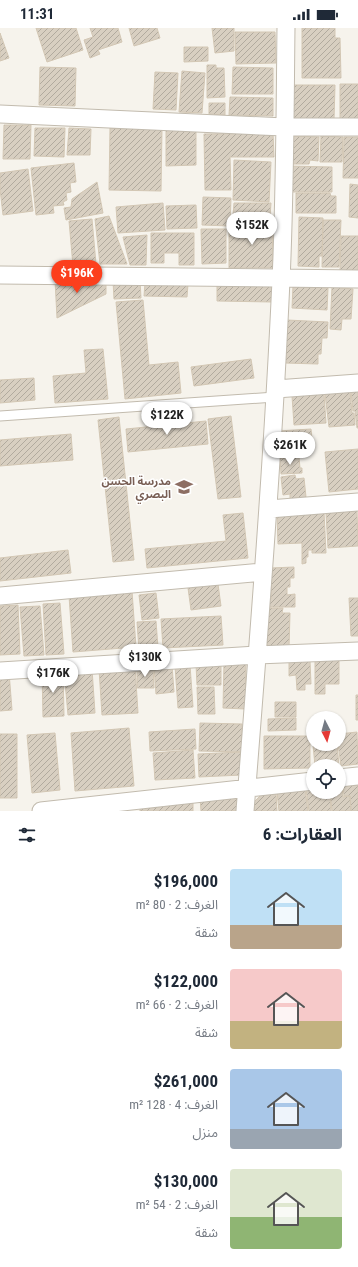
<!DOCTYPE html>
<html lang="ar">
<head>
<meta charset="utf-8">
<style>
	:root { --surface:#fff; --page:#f6f6f7; --text:#1f2937; --muted:#747a83; --accent:#fc3f1d }
	body { margin:0; font-family:"Roboto Condensed","Noto Sans Arabic",sans-serif; background:var(--page); color:var(--text); direction:rtl; height:100vh; display:flex; flex-direction:column; font-size:15px; white-space:nowrap }
	* { box-sizing:border-box; margin:0 }
	p { font-size:13px; color:var(--muted) }
	.icon { flex:none; width:22px; height:22px; fill:none; stroke:currentColor; stroke-width:2; stroke-linecap:round; stroke-linejoin:round }
	.map { position:relative; height:783px; overflow:hidden; direction:ltr }
	.side { display:flex; flex-direction:column; background:var(--surface); flex:1 }
	.side>* { flex:none }
	.needle { width:26px; rotate:174deg }
	.controls { position:absolute; left:306px; top:683px; display:grid; gap:8px }
	.controls a { display:grid; place-items:center; width:40px; height:40px; border-radius:50%; background:var(--surface); box-shadow:0 1px 3px #0004; font-size:20px }
	.price { position:absolute; translate:-50% -34px; padding:0 9px; border-radius:14px; background:#fff; color:#222; font-size:13px; line-height:26px; filter:drop-shadow(0 1px 2px #0008) }
	.price::after { content:''; position:absolute; left:50%; top:24px; width:12px; height:9px; margin-left:-6px; background:inherit; clip-path:polygon(0 0,100% 0,50% 100%) }
	.price.selected { background:var(--accent); color:#fff }
	ul { padding:0; list-style:none }
	li { display:flex; align-items:center; gap:12px; height:100px; padding:0 16px }
	li span { display:grid; place-items:center; flex:none; width:112px; height:80px; border-radius:4px; color:#555 }
	li>.icon { margin-inline-start:auto }
	span .icon { width:48px; height:48px; fill:#fffc; stroke-width:1 }
	li b { font-size:17px }
	h2 { display:flex; justify-content:space-between; align-items:center; height:48px; padding:0 16px; font-size:17px }
	.status { display:flex; justify-content:space-between; align-items:center; height:28px; padding:0 20px; background:var(--surface); direction:ltr }
	.status svg { height:11px; fill:currentColor }
	.map>svg:first-child { display:block }
	.building { fill:url(#building-hatch); stroke:#d3c7b4 }
	.lines { fill:none; stroke-linecap:round; stroke-linejoin:round }
	.service-casing { stroke:#c2bbae; stroke-width:11 }
	.minor-casing { stroke:#c2bbae; stroke-width:19 }
	.service { stroke:#fff; stroke-width:9 }
	.minor { stroke:#fff; stroke-width:17 }
	.labels { text-anchor:middle; stroke-width:3; stroke-linejoin:round; paint-order:stroke }
	.education-label { font-size:11px; font-weight:bold; fill:#785e54; stroke:#fff; text-anchor:end }
</style>
</head>
<body>
<div class="status"><b>11:31</b><svg viewBox="0 0 49 12"><path d="M0 12V9h3v3zM5 12V6h3v6zM10 12V3h3v9zM15 12V0h3v12zM26 1h20v11H26zM47 4h2v5h-2z"/></svg></div>
<div class="map">
<svg width="358" height="783" viewBox="0 0 358 783">
	<defs>
		<pattern id="building-hatch" width="6" height="6" patternUnits="userSpaceOnUse"><rect width="6" height="6" fill="#d8cfc1"/><path d="M-1 1l2-2M0 6l6-6M5 7l2-2" fill="none" stroke="#b1aa9e"/></pattern>
	</defs>
	<rect width="100%" height="100%" fill="#f6f3ec"/>
	<path class="building" d="M36,0H76L83,22L47,34Z
		M90,0H118L122,14L98,22L100,26L90,30L84,12L93,9Z
		M129,0H157L160,10L134,18Z
		M212,0H234V23L215,25Z
		M302,0H335V10H340L341,50H302Z
		M235,4H275L276,35L236,36Z
		M0,5L9,30L0,33Z
		M184,19H208V33L184,34Z
		M207,37H216V40H224L225,69L207,70Z
		M40,39L76,40L75,78L39,77Z
		M233,39L273,40V66H232Z
		M182,43L205,45L202,85L179,84Z
		M155,44L178,45L176,82L153,81Z
		M340,56H358V92H340Z
		M293,57H335L334,92L293,91Z
		M230,69L273,70V88L229,87Z
		M209,75H225V87L209,86Z
		M4,97H31L30,131H3Z
		M35,100H65L64,129L34,128Z
		M69,100L91,101L90,127H67Z
		M110,100H162L161,163L109,162Z
		M166,102H196V137L166,138Z
		M273,105L274,129H230L231,162H205L204,106Z
		M290,108L319,109L318,133L310,132L309,136H289Z
		M321,108L343,109L342,134H320Z
		M344,109H358V150H343Z
		M234,132L271,134L269,174L233,172Z
		M74,135L76,154L70,155L71,164L66,165L67,172L63,174L64,177L53,178L54,185L36,187L31,140Z
		M288,138L332,139V164H288Z
		M28,141L33,183L3,187L0,161V145Z
		M97,154L103,185L66,192L64,180L71,179L72,171Z
		M350,156L358,157V190L349,189Z
		M296,165H330L331,168H336V185H296Z
		M203,169L231,170L230,198L202,197Z
		M163,175L165,202L118,205L116,179Z
		M234,175H271L270,189L233,188Z
		M196,177L197,200L167,201L166,178Z
		M109,188L127,236H100L95,191Z
		M299,189L323,190L322,228H319V239L298,238Z
		M92,191L96,236L73,238L69,193Z
		M243,192H272L273,240H229V204H243Z
		M323,192H341L339,239H322Z
		M201,201H226V235L202,236Z
		M151,205H194V237H179V225H164V235H151Z
		M147,207L146,237H130L123,209Z
		M341,208H358V243H340Z
		M55,252H106V266L57,290Z
		M140,252L141,270L114,271L113,253Z
		M145,255L188,256L187,269L144,268Z
		M217,255L272,256L271,274L217,273Z
		M293,258L328,260L327,282L292,280Z
		M332,259L353,261L351,291H342L341,302L330,301Z
		M143,272L149,337L178,334L181,365L125,371L116,274Z
		M287,292L328,294L327,310H322L321,326H318V336L285,335Z
		M103,321L108,371L55,375L53,348L86,345L84,322Z
		M251,331L254,350L194,358L191,339Z
		M34,350L35,372L0,375V352Z
		M350,363L352,385H354L355,397L329,399L325,366Z
		M358,363V400H357L355,383H353L351,364Z
		M324,366L326,395L294,397L292,368Z
		M231,388L241,469L218,471L208,391Z
		M119,389L134,532L113,534L98,392Z
		M206,393L208,416L128,424L126,401Z
		M311,401L312,411L305,412L306,428L279,430L278,403Z
		M71,406L73,432L0,438V412Z
		M358,421V461L329,464L325,424Z
		M299,429L300,440H302V445L281,446L280,430Z
		M295,447L296,451L304,450L306,469L290,471V466L283,467L281,449Z
		M357,482L358,518L328,520L326,485Z
		M324,484L326,525H312V522H308V529H306V535L302,536V515L278,516L277,486Z
		M243,485L248,530L147,540L145,521L226,513L223,487Z
		M68,522L71,545L0,553V530Z
		M294,539V550H290V559H287V567L295,566V579H267L266,571H271V540Z
		M218,556L221,578L191,582L188,560Z
		M132,563L136,619L73,624L69,568Z
		M156,565L159,590L142,592L139,567Z
		M349,570H358V608H351Z
		M60,575L64,626L46,627L43,576Z
		M18,577L20,626L0,627V578Z
		M40,578L44,627L24,628L20,579Z
		M266,580H283L282,585H290L289,620H265Z
		M221,588L223,617L163,620L161,591Z
		M156,593L158,620L139,622L137,594Z
		M315,631H339V656H325V666H315Z
		M310,633L311,656H305V662H297L296,647L289,648V634Z
		M224,634L246,635L245,681L223,680Z
		M221,635V657H197L196,636Z
		M172,637L174,664L156,666L154,639Z
		M190,637L193,679L178,680L175,638Z
		M135,638L138,685L102,687L99,641Z
		M137,639H153L154,660H137Z
		M92,641L95,685L68,687L64,643Z
		M63,642L64,688L43,689L42,643Z
		M0,644H9L12,682L0,683Z
		M197,659H214L215,686H198Z
		M356,667H358V692H356Z
		M275,674H296V689H275Z
		M296,690V702L268,703V691Z
		M200,695L242,696V724L199,723Z
		M129,700L134,758L75,763L71,705Z
		M195,701L196,721L150,723L149,704Z
		M357,704L358,736L341,738L338,716H339V706Z
		M55,705L60,762L32,765L27,707Z
		M0,706H17V770H0Z
		M312,706H313V716H337L339,738H315Z
		M264,708H310V740L264,741Z
		M193,722L195,750L155,752L153,725Z
		M241,724L242,747L199,749L198,726Z
		M358,757V783H351L350,768H344L343,758Z
		M339,758H342L343,769L350,768L351,783H332L330,764H339Z
		M313,760V764H330L331,783H309L306,761Z
		M305,761L308,783H279L277,764Z
		M276,765L277,783H254V774L261,767Z
		M238,767V783H201L200,770Z
		M193,773V783H140V780Z"/>
	<g class="lines">
		<g class="service-casing">
			<path id="service" d="M0,388L275,369"/>
		</g>
		<g class="minor-casing">
			<path id="minor" d="M0,86L284,99H358
				M0,247L358,251
				M276,361L358,355
				M269,481L358,474
				M0,568L263,544
				M0,643L257,627L358,623
				M339,750L358,748
				M41,783L313,753
				M245,783C259,606 273,429 281,252C285,168 285,84 286,0"/>
		</g>
		<use href="#service" class="service"/>
		<use href="#minor" class="minor"/>
	</g>
	<defs>
		<g id="school-bare" transform="scale(1.38)"><path d="M0-5L7-2L0 1L-7-2ZM-4 1L0 2.5L4 1V4Q0 6-4 4Z" fill="#8d6e63" stroke="#fff" stroke-width="2.5" paint-order="stroke"/></g>
	</defs>
	<g fill-rule="evenodd">
		<use href="#school-bare" x="184" y="459"/>
	</g>
	<g class="labels">
		<g class="education-label">
			<text x="171" y="457">مدرسة الحسن<tspan x="171" dy="13">البصري</tspan></text>
		</g>
	</g>
</svg>
<div class="controls">
<a><svg class="needle" viewBox="-14 -14 28 28"><path d="M0-13l5 13h-10z" fill="#e53935"/><path d="M0 13l5-13h-10z" fill="#747a83"/></svg></a>
<a><svg class="icon" aria-label="locate" viewBox="0 0 24 24"><circle cx="12" cy="12" r="6"/><path d="M12 2v4M12 18v4M2 12h4M18 12h4"/></svg></a>
</div>
<b class="price" style="left:252px;top:218px">$152K</b>
<b class="price selected" style="left:77px;top:266px">$196K</b>
<b class="price" style="left:167px;top:408px">$122K</b>
<b class="price" style="left:290px;top:438px">$261K</b>
<b class="price" style="left:145px;top:650px">$130K</b>
<b class="price" style="left:53px;top:666px">$176K</b>
</div>
<section class="side">
<h2>العقارات: 6<svg class="icon" aria-label="filters" viewBox="0 0 24 24"><path d="M4 7h16M4 17h16"/><circle cx="9" cy="7" r="2"/><circle cx="15" cy="17" r="2"/></svg></h2>
<ul>
<li><span style="background:linear-gradient(#bfe0f5 70%,#b9a48a 0)"><svg class="icon" aria-label="home" viewBox="0 0 24 24"><path d="M3 11l9-7 9 7M6 9v11h12V9"/></svg></span><div><b>$196,000</b><p>الغرف: 2 · 80 m²</p><p>شقة</p></div></li>
<li><span style="background:linear-gradient(#f6c9c9 65%,#c2b280 0)"><svg class="icon" aria-label="home" viewBox="0 0 24 24"><path d="M3 11l9-7 9 7M6 9v11h12V9"/></svg></span><div><b>$122,000</b><p>الغرف: 2 · 66 m²</p><p>شقة</p></div></li>
<li><span style="background:linear-gradient(#a9c7e8 75%,#9aa5b1 0)"><svg class="icon" aria-label="home" viewBox="0 0 24 24"><path d="M3 11l9-7 9 7M6 9v11h12V9"/></svg></span><div><b>$261,000</b><p>الغرف: 4 · 128 m²</p><p>منزل</p></div></li>
<li><span style="background:linear-gradient(#dfe7d0 60%,#8fb573 0)"><svg class="icon" aria-label="home" viewBox="0 0 24 24"><path d="M3 11l9-7 9 7M6 9v11h12V9"/></svg></span><div><b>$130,000</b><p>الغرف: 2 · 54 m²</p><p>شقة</p></div></li>
</ul>
</section>
</body>
</html>
